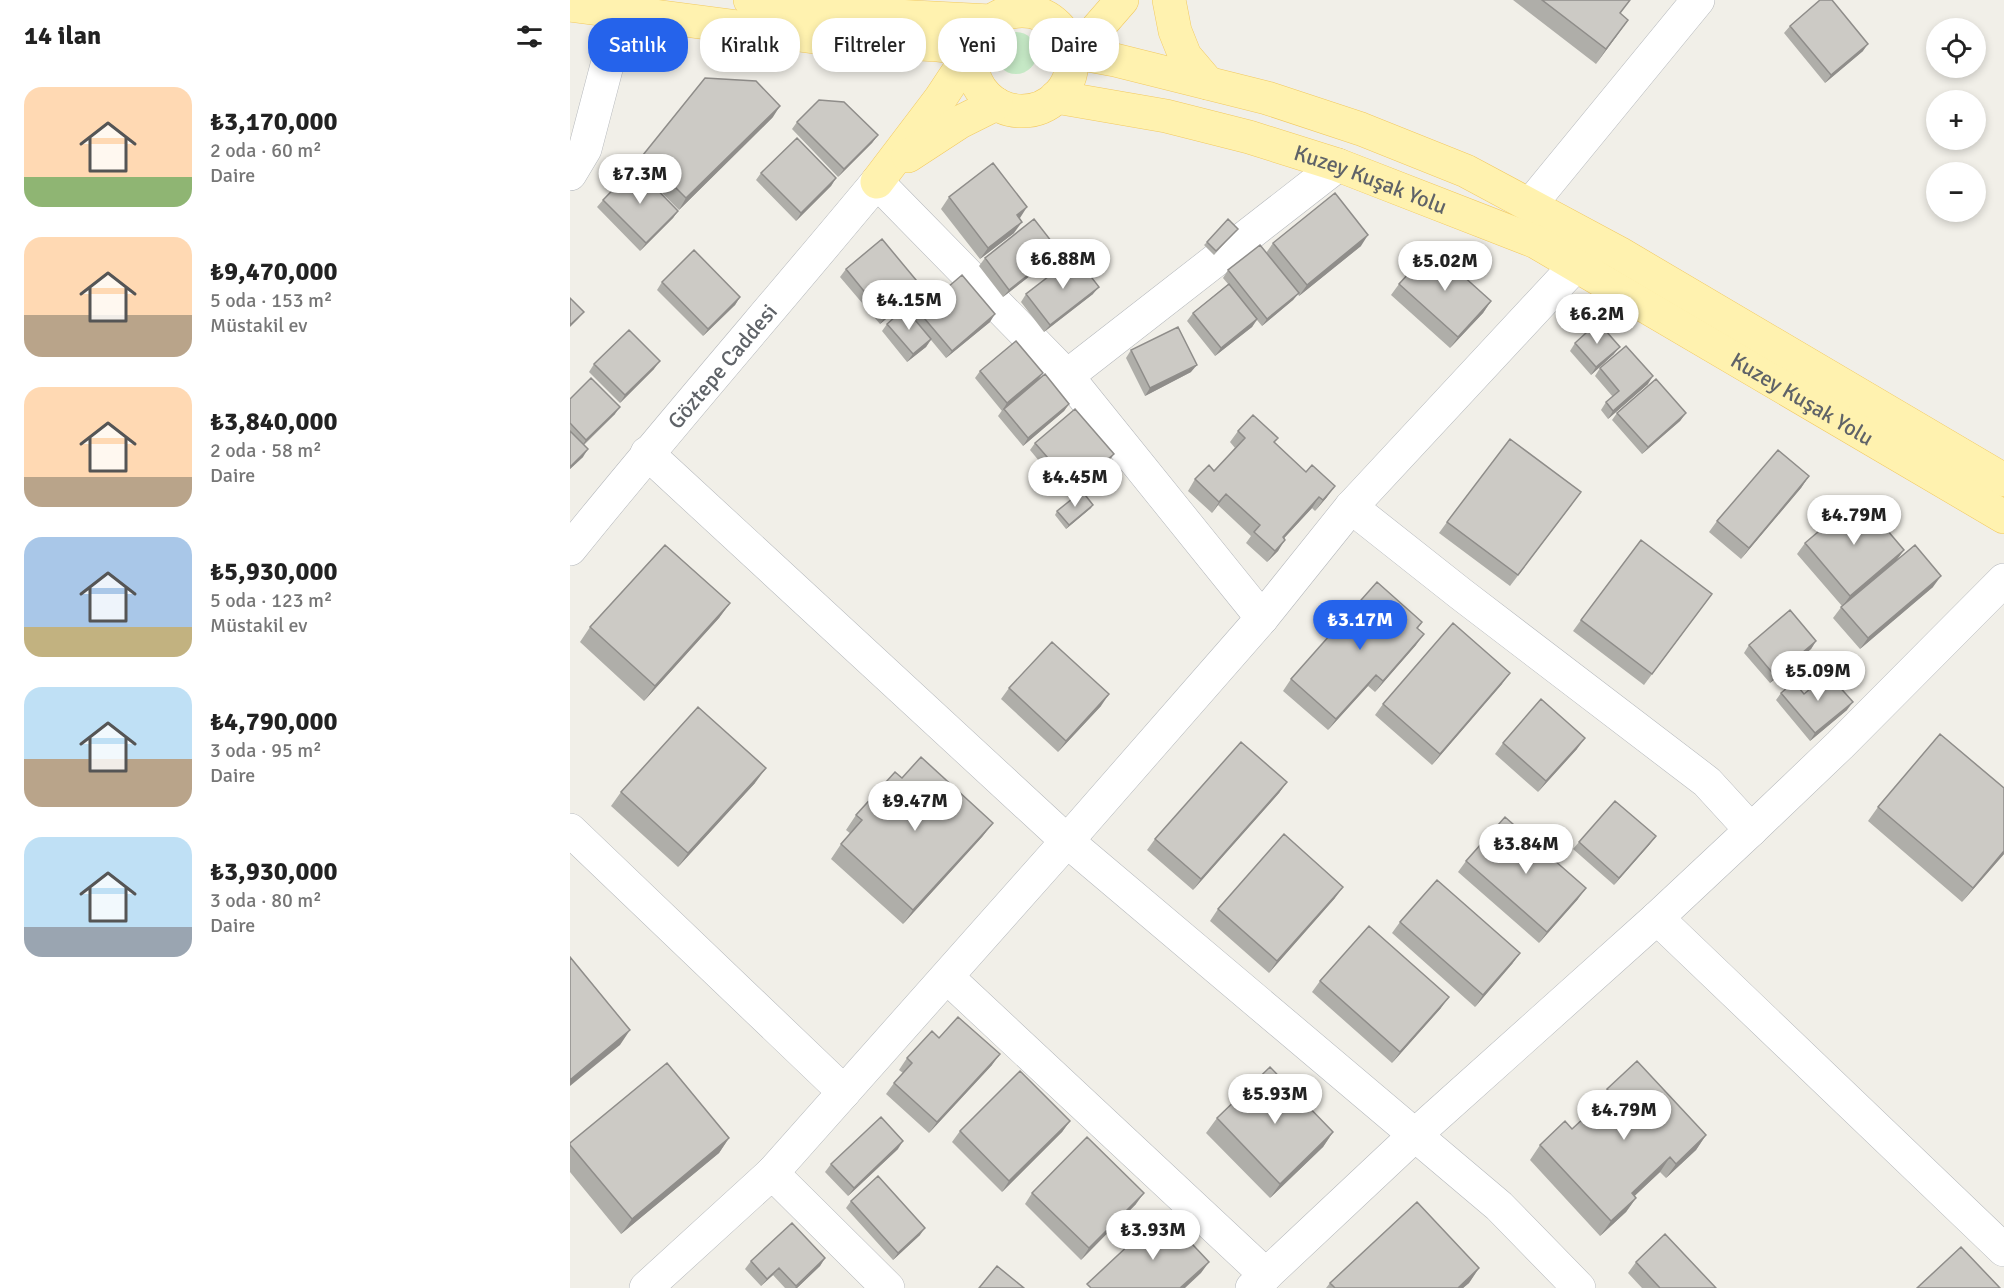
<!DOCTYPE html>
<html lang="tr">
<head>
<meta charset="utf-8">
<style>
	:root { --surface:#fff; --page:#f6f6f6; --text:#222; --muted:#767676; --accent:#2563eb }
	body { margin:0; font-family:Signika,sans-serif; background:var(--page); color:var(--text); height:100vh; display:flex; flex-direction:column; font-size:22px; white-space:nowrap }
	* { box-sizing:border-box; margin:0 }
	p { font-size:20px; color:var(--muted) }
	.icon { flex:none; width:33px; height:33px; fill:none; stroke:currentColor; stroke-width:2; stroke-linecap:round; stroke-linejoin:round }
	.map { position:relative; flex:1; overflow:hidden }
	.details { display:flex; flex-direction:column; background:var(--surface); width:570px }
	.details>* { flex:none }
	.guide { position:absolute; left:18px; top:18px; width:570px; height:54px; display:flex; gap:12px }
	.controls { position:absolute; left:1356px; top:18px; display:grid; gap:12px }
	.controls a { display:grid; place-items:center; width:60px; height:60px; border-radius:50%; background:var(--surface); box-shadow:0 3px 9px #0003; font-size:30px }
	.price { position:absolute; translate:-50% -51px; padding:0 14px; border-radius:21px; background:#fff; color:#222; font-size:20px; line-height:39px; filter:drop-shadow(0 2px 3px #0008) }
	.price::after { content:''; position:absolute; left:50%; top:36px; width:18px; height:14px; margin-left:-9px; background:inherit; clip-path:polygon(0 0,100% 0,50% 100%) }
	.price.selected { background:var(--accent); color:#fff }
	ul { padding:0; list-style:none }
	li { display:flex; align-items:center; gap:18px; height:150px; padding:0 24px }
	li span { display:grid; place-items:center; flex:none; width:168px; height:120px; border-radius:18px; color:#555 }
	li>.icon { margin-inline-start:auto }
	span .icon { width:72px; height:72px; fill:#fffc; stroke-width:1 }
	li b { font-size:26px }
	h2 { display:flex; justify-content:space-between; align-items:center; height:72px; padding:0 24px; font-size:26px }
	.tag { padding:0 21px; border-radius:24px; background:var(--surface); box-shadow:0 3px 9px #0003; font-size:21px; line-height:54px }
	.tag.selected { background:var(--accent); color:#fff }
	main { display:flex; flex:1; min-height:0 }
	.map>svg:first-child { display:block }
	.green { fill:#c5e8c5 }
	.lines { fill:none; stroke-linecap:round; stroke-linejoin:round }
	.minor-casing { stroke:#b5b8bc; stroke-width:34 }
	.major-casing { stroke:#f2c960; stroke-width:34 }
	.minor { stroke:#fff; stroke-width:33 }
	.major { stroke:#fff2af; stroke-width:33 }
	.wall { fill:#afaea9 }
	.shaded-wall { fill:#8f8d8a }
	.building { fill:#cccac5; stroke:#8f8d8a; stroke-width:1.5 }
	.labels { text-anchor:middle; stroke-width:6; stroke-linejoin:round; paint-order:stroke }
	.street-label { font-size:22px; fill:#5f6368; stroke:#fff }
</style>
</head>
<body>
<main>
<section class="details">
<h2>14 ilan<svg class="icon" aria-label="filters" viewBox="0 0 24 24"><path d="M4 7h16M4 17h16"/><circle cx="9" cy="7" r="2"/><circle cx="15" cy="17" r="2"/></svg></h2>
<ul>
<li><span style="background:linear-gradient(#ffd9b3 75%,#8fb573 0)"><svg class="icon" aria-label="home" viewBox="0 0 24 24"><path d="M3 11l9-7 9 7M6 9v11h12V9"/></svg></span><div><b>₺3,170,000</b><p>2 oda · 60 m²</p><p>Daire</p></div></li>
<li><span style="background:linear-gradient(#ffd9b3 65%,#b9a48a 0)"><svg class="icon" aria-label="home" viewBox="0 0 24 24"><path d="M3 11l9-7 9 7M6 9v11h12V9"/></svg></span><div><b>₺9,470,000</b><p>5 oda · 153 m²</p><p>Müstakil ev</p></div></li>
<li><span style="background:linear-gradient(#ffd9b3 75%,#b9a48a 0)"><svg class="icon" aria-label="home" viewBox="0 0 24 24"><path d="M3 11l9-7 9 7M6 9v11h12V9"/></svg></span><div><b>₺3,840,000</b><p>2 oda · 58 m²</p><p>Daire</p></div></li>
<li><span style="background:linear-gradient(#a9c7e8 75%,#c2b280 0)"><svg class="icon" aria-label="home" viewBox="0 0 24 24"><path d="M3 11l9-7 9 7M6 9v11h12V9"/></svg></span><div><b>₺5,930,000</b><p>5 oda · 123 m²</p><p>Müstakil ev</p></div></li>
<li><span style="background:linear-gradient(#bfe0f5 60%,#b9a48a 0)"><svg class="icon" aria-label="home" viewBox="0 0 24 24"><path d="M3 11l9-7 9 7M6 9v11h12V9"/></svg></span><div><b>₺4,790,000</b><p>3 oda · 95 m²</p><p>Daire</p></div></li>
<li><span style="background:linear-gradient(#bfe0f5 75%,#9aa5b1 0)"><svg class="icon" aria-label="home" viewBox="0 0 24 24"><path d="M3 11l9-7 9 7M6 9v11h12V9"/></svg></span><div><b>₺3,930,000</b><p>3 oda · 80 m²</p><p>Daire</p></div></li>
</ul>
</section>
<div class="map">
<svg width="1434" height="1288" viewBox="0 0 1434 1288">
	<rect width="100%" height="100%" fill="#f1efe8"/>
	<path class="green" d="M425 53a21 21 0 1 1 42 0a21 21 0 1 1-42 0Z"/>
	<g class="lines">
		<g class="minor-casing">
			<g id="minor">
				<path d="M0,174L15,149L51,12"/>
				<path d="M960,205L1128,0"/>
				<path d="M497,376L768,165"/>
				<path d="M77,453L497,841L929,1206L1009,1288"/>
				<path d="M781,507L891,594L1137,782L1181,830"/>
				<path id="s1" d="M0,549C100,425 205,305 307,182L497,376L692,618"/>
				<path d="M0,830L274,1092"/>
				<path d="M1087,918L1434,1250"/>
				<path d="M377,977L696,1275"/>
				<path d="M202,1173L497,841L692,618L781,507L1006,265"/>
				<path d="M76,1288L202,1173L318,1288"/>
				<path d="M682,1288L845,1135L1087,918L1181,830L1270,745L1434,580"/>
			</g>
		</g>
		<g class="major-casing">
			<g id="major">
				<path d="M180,0L306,15L421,21"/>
				<path d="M599,0L605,31L615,56L638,83"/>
				<path d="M0,5L259,39L368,45L403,49L370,99L307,182"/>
				<circle cx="452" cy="61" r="50"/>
				<path d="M501,52L545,60L697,98L791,129L896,171L1049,253L1434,480"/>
				<path d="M501,52L525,31L552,0"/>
				<path id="s2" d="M486,97L596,116L679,137L768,165L966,242L1434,517"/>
				<path d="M338,156L390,122L426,104"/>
			</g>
		</g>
		<use href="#minor" class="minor"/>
		<use href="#major" class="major"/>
	</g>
	<path class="wall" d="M943,0H1060L1050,13L1048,34L1026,64Z
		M1220,26L1293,51L1255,83L1214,33Z
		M203,117L109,210L65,166L73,155Z
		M227,122L308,135L302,143L268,177L222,129Z
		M191,173L266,178L261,186L226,221L186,180Z
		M379,197L444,233L410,259L371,209Z
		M33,200L108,211L103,218L70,251L27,207Z
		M665,232L644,255L634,245L637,242Z
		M703,243L791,246L729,296L728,294L723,300L692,326L687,320L682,327L645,356L617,321L623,313L658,284L653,278L658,270L696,253Z
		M415,258H483L433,297L409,266Z
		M276,269L346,294L310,324L270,277Z
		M92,282L170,297L165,305L133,336L87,290Z
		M829,284L921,301L913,313L880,348L821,295Z
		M456,294H523L474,332L451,302Z
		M349,312L420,322L376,358L361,340L356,347L337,362L312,331L317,324L344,319Z
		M1005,343L1044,354L1021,375L1000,351Z
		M561,350L621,372L575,396L556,358Z
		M24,364L84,369L50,403L19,372Z
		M1030,368L1078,384L1038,419L1031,410L1036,402L1043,397L1025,376Z
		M410,371L468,380L499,404L494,411L453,446L428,416L433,409L432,411L405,378Z
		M0,399L45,414L14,445L13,457L0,469Z
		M1047,413H1116L1110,421L1072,454L1042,420Z
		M668,431L704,443L757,497L745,511L742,508L714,538L708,551L697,562L676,543L681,536L648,505L642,513L618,491L625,479L644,471L665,448L660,442Z
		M465,443L544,454L538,462L498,496L460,450Z
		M1239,476L1231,488L1171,559L1139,532L1147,521Z
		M1003,503L940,586L869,533L877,522Z
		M521,508L496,529L485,515L487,511Z
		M1235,543L1334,550L1326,560L1363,587L1290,649L1263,618L1272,606L1227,554Z
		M1142,594L1074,685L1003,631L1011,620Z
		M160,603L149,618L74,701L10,642L20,627Z
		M852,622L848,628L846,645L805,692L798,686L758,730L713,691L721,679Z
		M1246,641L1241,649L1200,683L1174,653L1179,645Z
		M932,684L862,765L805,715L813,704Z
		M439,688L531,706L488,752L431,699Z
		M1211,693L1234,694L1277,710L1240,741L1206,700Z
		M933,743L1007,749L968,792L925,754Z
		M332,778L423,823L412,837L333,924L261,859L271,844L281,834L276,830L286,815Z
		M717,782L709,793L623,890L577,850L585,839Z
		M185,783L108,867L41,806L51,792Z
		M1434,788V854L1392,902L1298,821L1308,807Z
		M1009,842L1080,844L1044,885L1003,849Z
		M896,861L1008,899L969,943L888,872Z
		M765,898L699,973L640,921L648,909Z
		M830,922L950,953L942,964L905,1007L822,933Z
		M750,981L871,1008L822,1063L742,992Z
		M369,1038L422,1065L359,1133L316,1094L324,1083L333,1073L329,1070L337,1058Z
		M1037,1089L1136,1135L1126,1150L1096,1178L1090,1172L1064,1196L1066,1198L1056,1212L1030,1236L960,1160L970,1145L1002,1129L1028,1105L1027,1103Z
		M647,1118L763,1132L753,1147L700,1198L636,1133Z
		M500,1121L492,1132L432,1192L382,1142L390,1131Z
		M159,1138L149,1153L51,1234L0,1172V1143Z
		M328,1149L278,1196L255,1172L261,1164Z
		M462,1193L566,1204L511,1260L455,1204Z
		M281,1201L350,1235L323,1260L276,1208Z
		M255,1258L250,1266L227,1288H215L203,1275L191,1286L175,1269L181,1261Z
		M1066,1262L1146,1288H1072L1058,1273Z
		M909,1268L899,1283L893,1288H756L760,1283Z"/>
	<path class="shaded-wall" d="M1058,20L1048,34L1026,64L1036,49Z
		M1298,44L1293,51L1255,83L1261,75Z
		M210,106L203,117L109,210L116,198Z
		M308,135L302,143L268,177L274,169Z
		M266,178L261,186L226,221L231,213Z
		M457,207L450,218L439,226L447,215Z
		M108,211L103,218L70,251L76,243Z
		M452,222L444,233L410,259L418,248Z
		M798,235L791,246L729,296L737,285Z
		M489,251L483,258L433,297L439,290Z
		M351,286L346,294L310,324L315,317Z
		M529,287L523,294L474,332L480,325Z
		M729,293L723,300L692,326L697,319Z
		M170,297L165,305L133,336L138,329Z
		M921,301L913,313L880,348L888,337Z
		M14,312L8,319L0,327V325Z
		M425,314L420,322L376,358L382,351Z
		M687,319L682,327L645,356L651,348Z
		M361,339L356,347L337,362L343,354Z
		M1050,347L1044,354L1021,375L1026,367Z
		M90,361L84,369L50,403L55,395Z
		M627,365L621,372L575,396L580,388Z
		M473,373L468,380L432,411L437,403Z
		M1083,376L1078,384L1038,419L1043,411Z
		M499,404L494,411L453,446L458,438Z
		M50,407L45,414L11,447L16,440Z
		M1116,413L1110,421L1072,454L1078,447Z
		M18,449L13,457L0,469V467Z
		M544,454L538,462L498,496L504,488Z
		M1239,476L1231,488L1171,559L1179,548Z
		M765,486L757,497L745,511L753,500Z
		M656,494L648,505L642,513L649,502Z
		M749,497L742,508L705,548L713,537Z
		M523,505L521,508L496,529L499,525Z
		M715,540L708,551L697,562L705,551Z
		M1334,550L1326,561L1272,607L1280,596Z
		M1371,576L1363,587L1290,649L1298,638Z
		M160,603L149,618L74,701L85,686Z
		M854,634L846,645L805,692L813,681Z
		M1246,641L1241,649L1200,683L1205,676Z
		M940,673L932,684L862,765L870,754Z
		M806,675L798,686L758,730L766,719Z
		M539,694L531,706L488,752L496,741Z
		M1283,702L1277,710L1240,741L1245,733Z
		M1015,738L1007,749L968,792L976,781Z
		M196,768L185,783L108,867L118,853Z
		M717,782L709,793L623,890L631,879Z
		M423,823L412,837L333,924L343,910Z
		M1086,836L1080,844L1044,885L1049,878Z
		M1434,851V854L1392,902L1403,888Z
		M773,887L765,898L699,973L707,961Z
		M1016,888L1008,899L969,943L977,932Z
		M950,953L942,964L905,1007L913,995Z
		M879,997L871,1008L822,1063L830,1052Z
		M60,1030L50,1045L0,1086V1080Z
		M430,1054L422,1065L359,1133L367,1122Z
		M500,1121L492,1132L432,1192L439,1181Z
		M763,1132L753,1147L700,1198L710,1184Z
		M1136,1135L1126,1150L1096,1178L1106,1164Z
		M159,1138L149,1153L51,1234L62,1219Z
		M333,1141L328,1149L278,1196L284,1188Z
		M1100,1157L1090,1172L1052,1208L1062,1193Z
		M574,1193L566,1204L511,1260L519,1248Z
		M1066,1198L1056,1212L1030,1236L1041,1221Z
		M355,1228L350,1235L323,1260L328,1253Z
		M255,1258L250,1266L227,1288H225Z
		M639,1262L631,1273L615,1288H610Z
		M209,1268L203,1275L191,1286L197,1279Z
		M909,1268L899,1283L893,1288H888Z"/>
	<path class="building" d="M972,0H1060L1050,13L1058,20L1036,49Z
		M1250,0H1262L1298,44L1261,75L1220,26Z
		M135,78L186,81L210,106L116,198L73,155Z
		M249,100L274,102L308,135L274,169L227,122Z
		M227,138L266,178L231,213L191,173Z
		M423,163L457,207L447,215L452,222L418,248L379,197Z
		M65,167L108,211L76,243L33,200Z
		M765,193L798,235L737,285L703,243Z
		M464,219L489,251L439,290L415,258Z
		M658,219L668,229L646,251L637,242Z
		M312,239L351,286L315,317L276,269Z
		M690,245L729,293L697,319L658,270Z
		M862,248L921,301L888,337L829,284Z
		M124,250L170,297L138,329L92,282Z
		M505,256L529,287L480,325L456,294Z
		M392,275L425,314L382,351L349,312Z
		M659,284L687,319L651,348L623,313Z
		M0,298L14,312L0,325Z
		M335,308L361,339L343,354L317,324Z
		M1028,322L1050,347L1026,367L1005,343Z
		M608,327L627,365L580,388L561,350Z
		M59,330L90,361L55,395L24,364Z
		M446,341L473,373L437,403L410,371Z
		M1056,346L1083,376L1043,411L1036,402L1049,391L1030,368Z
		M475,374L499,404L458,438L434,409Z
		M21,378L50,407L16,440L0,423V399Z
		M1086,379L1116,413L1078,447L1047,413Z
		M505,409L544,454L504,488L465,443Z
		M683,415L708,438L704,442L736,472L742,465L765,486L753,500L749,497L713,537L715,540L705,551L684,532L690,525L656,494L649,502L625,479L639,465L644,471L675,438L668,431Z
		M0,431L18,449L0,467Z
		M940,439L1011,492L948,575L877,522Z
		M1208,450L1239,476L1179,548L1147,521Z
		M512,491L523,505L499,525L487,511Z
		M1289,497L1334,550L1280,596L1235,543Z
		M1071,540L1142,594L1082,674L1011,620Z
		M95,545L160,603L85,686L20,627Z
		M1345,545L1371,576L1298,638L1271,607Z
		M807,582L852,622L847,628L854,634L813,681L806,675L766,719L721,679Z
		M1220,610L1246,641L1205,676L1179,645Z
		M883,623L940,673L870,754L813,704Z
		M482,642L539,694L496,741L439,688Z
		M1258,674L1283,702L1245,733L1211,693L1224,682L1234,694Z
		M971,699L1015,738L976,781L933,743Z
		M128,707L196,768L118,853L51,792Z
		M1370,734L1434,788V851L1403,888L1308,807Z
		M671,742L717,782L631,879L585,839Z
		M351,757L423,823L343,910L271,844L292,820L286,815L325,772L332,778Z
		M1045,801L1086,836L1049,878L1009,842Z
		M935,817L1016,888L977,932L896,861Z
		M714,834L773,887L707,961L648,909Z
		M867,880L950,953L913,995L830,922Z
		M799,926L879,997L830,1052L750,981Z
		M0,957L60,1030L0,1080Z
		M388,1017L430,1054L367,1122L324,1083L342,1063L337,1058L362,1031L369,1038Z
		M1067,1061L1136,1135L1106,1164L1100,1157L1062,1193L1066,1198L1041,1221L970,1145L995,1121L1002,1129L1041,1093L1037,1089Z
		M97,1063L159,1138L62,1219L0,1145V1143Z
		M700,1067L763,1132L710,1184L647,1118Z
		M450,1071L500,1121L439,1181L390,1131Z
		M311,1117L333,1141L284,1188L261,1164Z
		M517,1137L574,1193L519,1248L462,1193Z
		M308,1176L355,1228L328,1253L281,1201Z
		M847,1202L909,1268L888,1288H765L760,1283Z
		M593,1213L639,1262L610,1288H521L517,1284Z
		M222,1223L255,1258L226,1286L209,1268L197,1279L181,1261Z
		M1095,1234L1146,1288H1090L1066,1262Z
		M1391,1247L1430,1288H1347Z
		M427,1266L454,1288H409Z"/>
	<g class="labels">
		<g class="street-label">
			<text dy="8" stroke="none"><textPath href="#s2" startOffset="326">Kuzey Kuşak Yolu</textPath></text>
			<text dy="8" stroke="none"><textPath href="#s1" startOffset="238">Göztepe Caddesi</textPath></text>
			<text dy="8" stroke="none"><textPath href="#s2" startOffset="812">Kuzey Kuşak Yolu</textPath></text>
		</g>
	</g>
</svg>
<div class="controls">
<a><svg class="icon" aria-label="locate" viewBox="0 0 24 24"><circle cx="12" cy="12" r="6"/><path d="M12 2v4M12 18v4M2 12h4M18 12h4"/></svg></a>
<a>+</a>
<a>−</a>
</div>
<b class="price" style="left:70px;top:205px">₺7.3M</b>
<b class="price" style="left:493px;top:290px">₺6.88M</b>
<b class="price" style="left:875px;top:292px">₺5.02M</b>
<b class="price" style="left:339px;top:331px">₺4.15M</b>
<b class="price" style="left:1027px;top:345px">₺6.2M</b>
<b class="price" style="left:505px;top:508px">₺4.45M</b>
<b class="price" style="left:1284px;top:546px">₺4.79M</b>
<b class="price selected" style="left:790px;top:651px">₺3.17M</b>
<b class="price" style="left:1248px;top:702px">₺5.09M</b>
<b class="price" style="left:345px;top:832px">₺9.47M</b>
<b class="price" style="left:956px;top:875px">₺3.84M</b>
<b class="price" style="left:705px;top:1125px">₺5.93M</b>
<b class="price" style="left:1054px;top:1141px">₺4.79M</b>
<b class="price" style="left:583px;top:1261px">₺3.93M</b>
<div class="guide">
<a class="tag selected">Satılık</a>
<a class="tag">Kiralık</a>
<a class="tag">Filtreler</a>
<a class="tag">Yeni</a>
<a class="tag">Daire</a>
</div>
</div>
</main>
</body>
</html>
